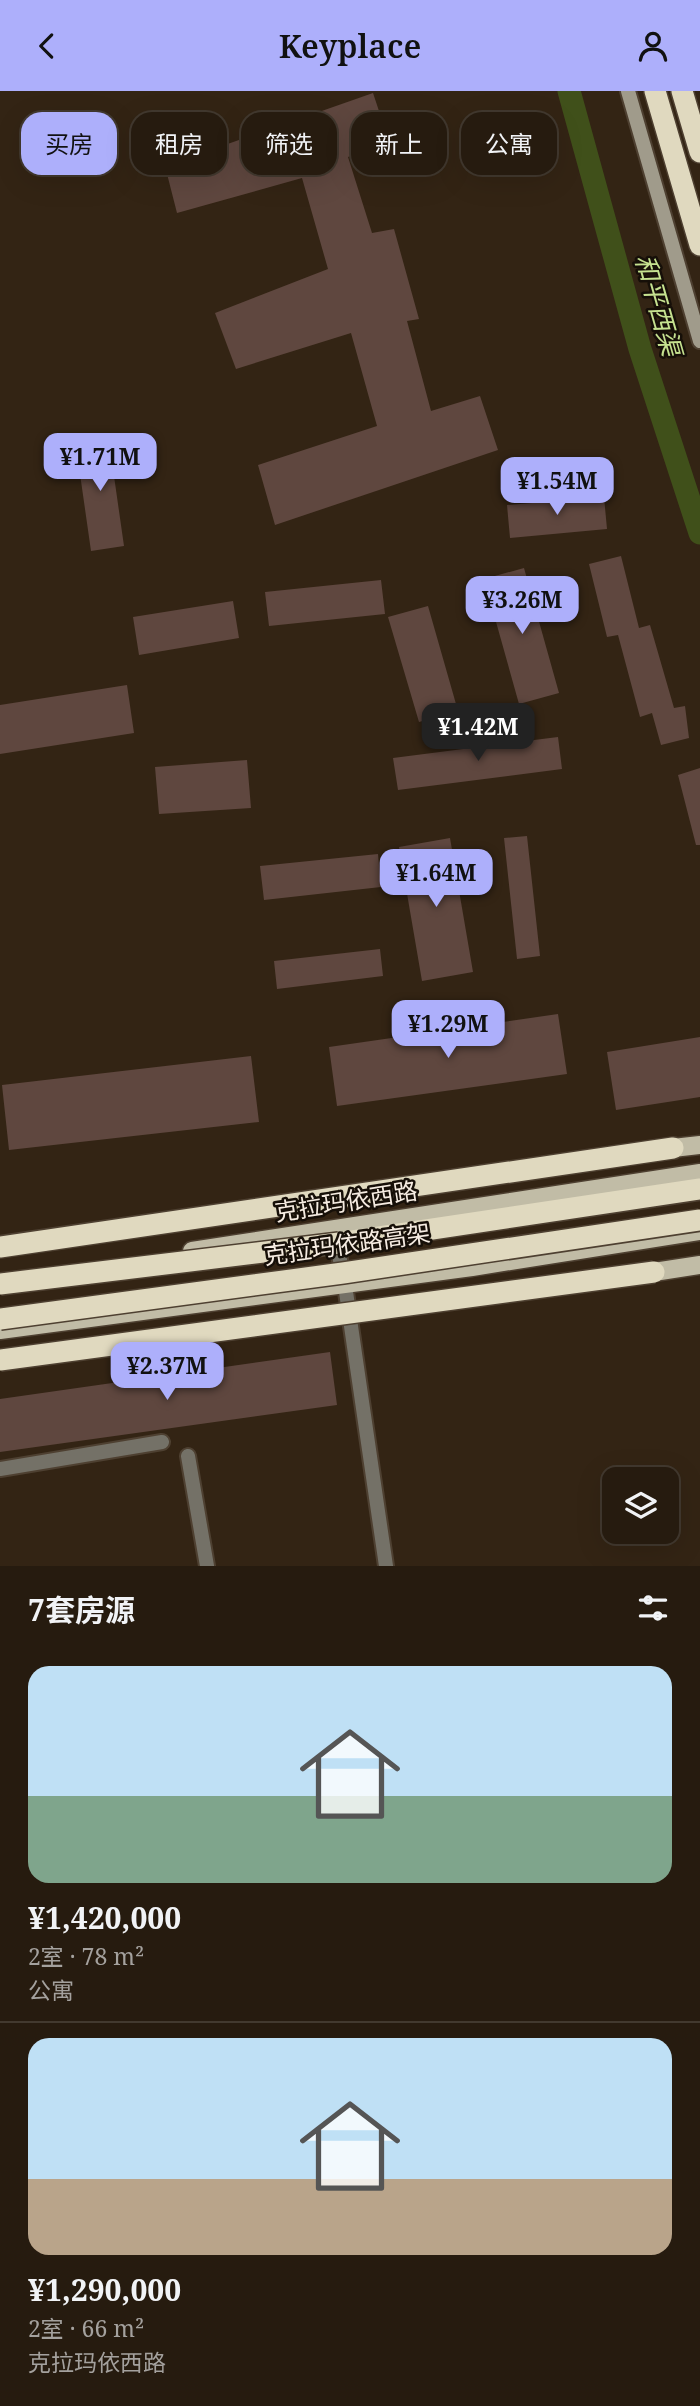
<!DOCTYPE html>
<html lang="zh">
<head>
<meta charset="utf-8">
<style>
	:root { --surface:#261b0f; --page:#32281d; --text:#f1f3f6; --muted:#a4a19e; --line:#42392f; --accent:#adaffb }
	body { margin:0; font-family:"Noto Serif","Noto Sans SC",serif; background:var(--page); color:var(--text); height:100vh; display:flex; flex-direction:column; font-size:26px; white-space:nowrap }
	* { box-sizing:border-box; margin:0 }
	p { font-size:23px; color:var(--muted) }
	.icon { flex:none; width:38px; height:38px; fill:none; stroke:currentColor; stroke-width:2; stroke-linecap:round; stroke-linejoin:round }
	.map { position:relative; height:1475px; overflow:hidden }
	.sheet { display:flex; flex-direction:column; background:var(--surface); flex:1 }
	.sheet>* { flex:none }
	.top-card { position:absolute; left:21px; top:21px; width:658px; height:63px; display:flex; gap:14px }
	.fabs { position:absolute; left:602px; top:1376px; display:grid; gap:14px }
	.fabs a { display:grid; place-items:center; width:77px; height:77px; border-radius:14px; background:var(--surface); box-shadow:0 7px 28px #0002,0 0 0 2px var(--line); font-size:35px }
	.price { position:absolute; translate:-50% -60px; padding:0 16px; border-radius:14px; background:var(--accent); color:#111; font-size:23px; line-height:46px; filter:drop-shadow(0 2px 4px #0008) }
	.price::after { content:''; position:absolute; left:50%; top:42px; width:21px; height:16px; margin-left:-10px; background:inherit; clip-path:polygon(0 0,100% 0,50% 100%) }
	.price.current { background:#222; color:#fff }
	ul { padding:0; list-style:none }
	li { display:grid; align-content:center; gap:14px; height:371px; padding:0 28px }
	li+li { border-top:2px solid var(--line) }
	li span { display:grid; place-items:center; height:217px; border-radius:21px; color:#555 }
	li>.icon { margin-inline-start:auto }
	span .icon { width:126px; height:126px; fill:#fffc; stroke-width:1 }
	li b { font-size:30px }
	h2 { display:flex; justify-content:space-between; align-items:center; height:84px; padding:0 28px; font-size:30px }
	.chip { padding:0 24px; border-radius:21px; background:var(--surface); box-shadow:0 7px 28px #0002,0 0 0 2px var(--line); font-size:24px; line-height:63px }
	.chip.current { background:var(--accent); color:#111 }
	header { display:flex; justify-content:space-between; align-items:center; height:91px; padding:0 28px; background:var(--accent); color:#111; font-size:32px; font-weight:600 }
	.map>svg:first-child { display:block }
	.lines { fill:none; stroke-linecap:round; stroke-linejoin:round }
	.canal { stroke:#40501a; stroke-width:23 }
	.building { fill:#5f473f }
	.street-casing { stroke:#4e4031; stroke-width:18 }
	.secondary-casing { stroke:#4e4031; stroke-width:18 }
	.primary-casing { stroke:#4e4031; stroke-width:21 }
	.highway-casing { stroke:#4e4031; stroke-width:24 }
	.street { stroke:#747167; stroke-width:14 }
	.secondary { stroke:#a09b8b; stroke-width:14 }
	.primary { stroke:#c1bca6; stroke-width:18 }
	.highway { stroke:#e0d9bf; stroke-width:21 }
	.highway-bridge-casing { stroke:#4e4031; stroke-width:24; stroke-linecap:butt }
	.highway-bridge { stroke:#e0d9bf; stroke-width:21 }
	.labels { text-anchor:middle; stroke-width:5; stroke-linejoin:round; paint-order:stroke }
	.street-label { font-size:24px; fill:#f6ece2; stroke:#160f08 }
	.water-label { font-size:26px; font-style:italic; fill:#c6e290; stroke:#160f08 }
</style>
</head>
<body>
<header><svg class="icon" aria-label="back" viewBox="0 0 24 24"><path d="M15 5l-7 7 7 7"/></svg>Keyplace<svg class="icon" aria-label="person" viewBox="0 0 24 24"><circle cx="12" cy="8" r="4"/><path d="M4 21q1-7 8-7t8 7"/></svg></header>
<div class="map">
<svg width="700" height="1475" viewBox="0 0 700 1475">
	<rect width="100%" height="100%" fill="#332414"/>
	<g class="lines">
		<path class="canal" d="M569,0L640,258L700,442"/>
	</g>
	<path class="building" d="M373,2L389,50L348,66L372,142L394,138L419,228L407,230L431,320L480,305L498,359L275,434L258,374L377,335L351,242L236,278L215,222L328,178L302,87L177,122L165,75Z
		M108,343L124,455L91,460L75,348Z
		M604,406L607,438L510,447L507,414Z
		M621,465L639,537L650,534L674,617L685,615L689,647L661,654L652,622L640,626L618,544L607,546L589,473Z
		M524,477L559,602L519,613L484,488Z
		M381,489L385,523L269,535L265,501Z
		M233,510L239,547L139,564L133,526Z
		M428,515L458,620L419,631L388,526Z
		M127,594L134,642L0,663V614Z
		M558,646L562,678L398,699L393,667Z
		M247,669L251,717L159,723L155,676Z
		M700,677V754H696L678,684Z
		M527,745L540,865L517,868L504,747Z
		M450,747L473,881L422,890L399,756Z
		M378,763L381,796L264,809L260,775Z
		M380,858L383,885L277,898L274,870Z
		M558,923L567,983L337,1015L329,956Z
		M700,946V1006L616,1019L607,961Z
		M251,965L259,1031L9,1059L2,994Z
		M330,1261L337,1314L0,1361V1308Z"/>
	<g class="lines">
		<g class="street-casing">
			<path id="street" d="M335,1144L345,1194L386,1475
				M188,1365L207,1475
				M0,1378L162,1351"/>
		</g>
		<g class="secondary-casing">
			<path id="secondary" d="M628,0L700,250"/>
		</g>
		<g class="primary-casing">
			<path id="primary" d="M673,1057L700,1054
				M192,1160L700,1082
				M654,1181L700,1174
				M0,1239L472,1176L700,1140"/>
		</g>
		<g class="highway-casing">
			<path id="highway" d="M655,0L700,154
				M682,0L700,61
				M339,1152L700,1098
				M0,1156L673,1057"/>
		</g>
		<use href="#street" class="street"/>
		<use href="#secondary" class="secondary"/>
		<use href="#primary" class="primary"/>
		<use href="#highway" class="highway"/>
		<g class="highway-bridge-casing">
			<path id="highway-bridge" d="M0,1193L339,1152
				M0,1228L343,1182L700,1129
				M0,1269L654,1181"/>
		</g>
		<use href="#highway-bridge" class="highway-bridge"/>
	</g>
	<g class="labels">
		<g class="street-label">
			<text transform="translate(346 1111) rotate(-9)" y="8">克拉玛依西路</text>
			<text transform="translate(347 1154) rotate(-8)" y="8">克拉玛依路高架</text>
		</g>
		<g class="water-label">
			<text transform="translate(658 214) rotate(74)" y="9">和平西渠</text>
		</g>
	</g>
</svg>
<div class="fabs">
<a><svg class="icon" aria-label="layers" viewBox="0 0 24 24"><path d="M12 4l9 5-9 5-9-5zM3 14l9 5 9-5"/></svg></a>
</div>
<b class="price" style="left:100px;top:402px">¥1.71M</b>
<b class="price" style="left:557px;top:426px">¥1.54M</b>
<b class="price" style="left:522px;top:545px">¥3.26M</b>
<b class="price current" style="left:478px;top:672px">¥1.42M</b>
<b class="price" style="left:436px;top:818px">¥1.64M</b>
<b class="price" style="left:448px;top:969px">¥1.29M</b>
<b class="price" style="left:167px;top:1311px">¥2.37M</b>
<div class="top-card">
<a class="chip current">买房</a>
<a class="chip">租房</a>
<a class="chip">筛选</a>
<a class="chip">新上</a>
<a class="chip">公寓</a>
</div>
</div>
<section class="sheet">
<h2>7套房源<svg class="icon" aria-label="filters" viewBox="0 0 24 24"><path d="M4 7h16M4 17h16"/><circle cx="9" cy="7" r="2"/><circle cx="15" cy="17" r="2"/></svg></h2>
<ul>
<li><span style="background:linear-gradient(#bfe0f5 60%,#7fa58c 0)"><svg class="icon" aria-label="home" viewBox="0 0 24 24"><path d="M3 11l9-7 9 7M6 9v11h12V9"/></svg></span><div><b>¥1,420,000</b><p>2室 · 78 m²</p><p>公寓</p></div></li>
<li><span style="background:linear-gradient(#bfe0f5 65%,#b9a48a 0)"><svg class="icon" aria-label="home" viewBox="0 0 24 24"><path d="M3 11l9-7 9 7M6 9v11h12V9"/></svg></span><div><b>¥1,290,000</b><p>2室 · 66 m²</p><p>克拉玛依西路</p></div></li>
</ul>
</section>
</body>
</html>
